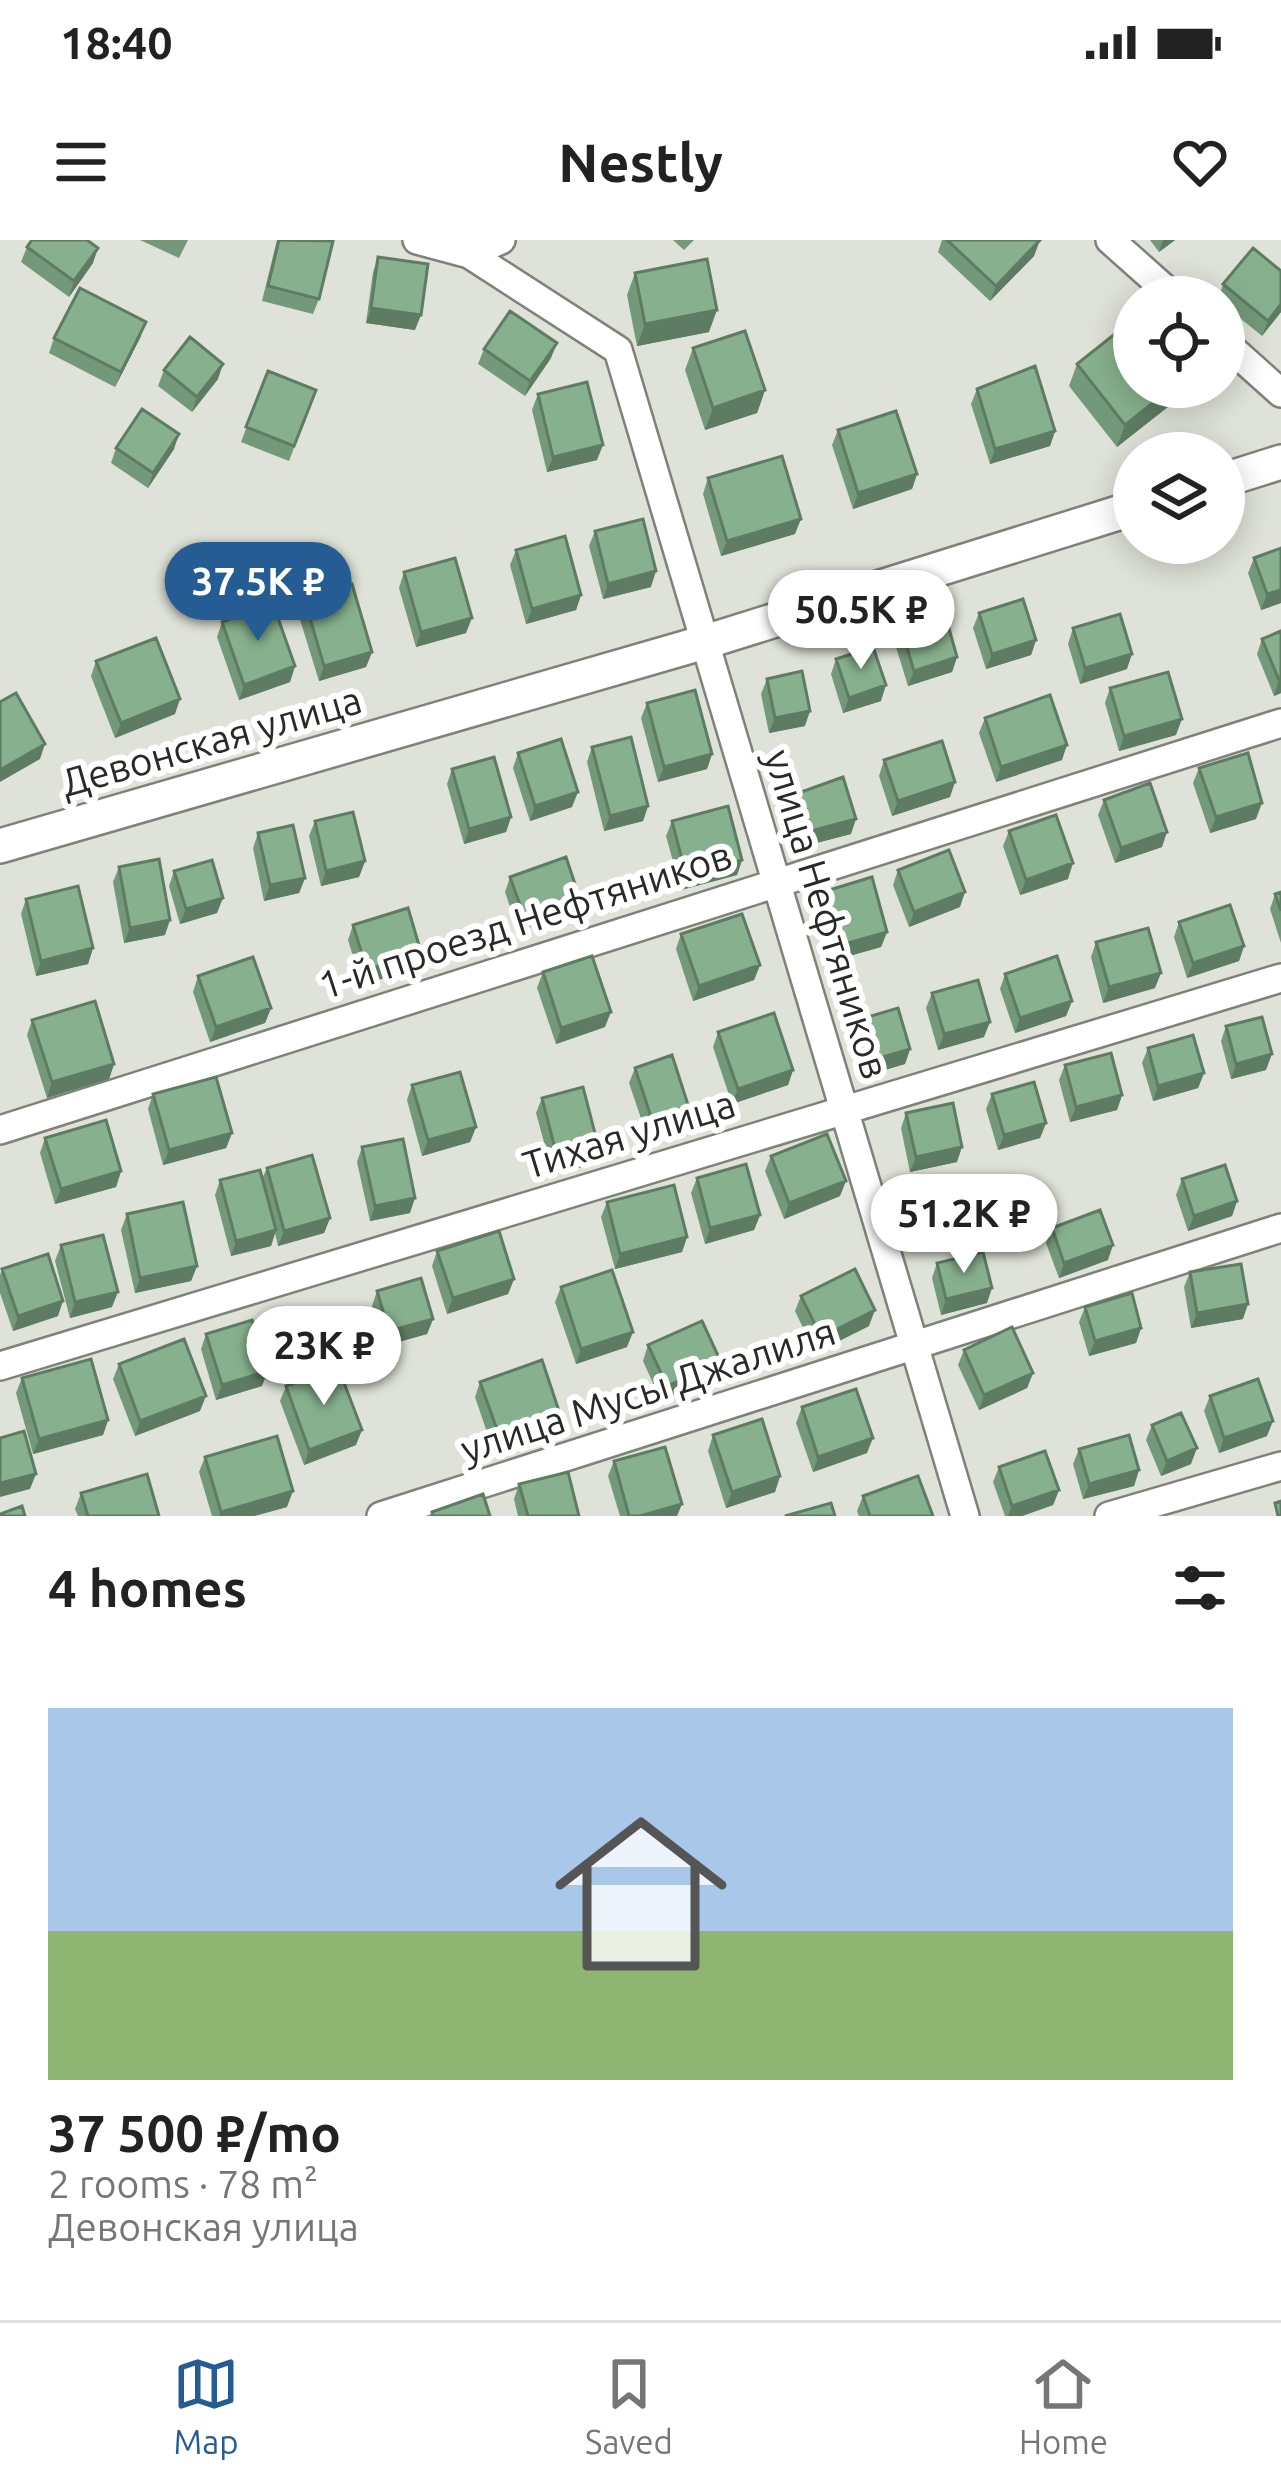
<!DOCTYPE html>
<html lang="en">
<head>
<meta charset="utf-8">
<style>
	:root { --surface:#fff; --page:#f6f6f6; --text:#222; --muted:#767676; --line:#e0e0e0; --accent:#255c94 }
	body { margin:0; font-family:Ubuntu,sans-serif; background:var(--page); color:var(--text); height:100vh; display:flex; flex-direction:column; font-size:45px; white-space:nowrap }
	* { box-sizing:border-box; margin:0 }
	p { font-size:39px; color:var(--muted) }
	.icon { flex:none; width:66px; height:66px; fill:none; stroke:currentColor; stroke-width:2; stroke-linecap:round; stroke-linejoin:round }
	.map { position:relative; height:1276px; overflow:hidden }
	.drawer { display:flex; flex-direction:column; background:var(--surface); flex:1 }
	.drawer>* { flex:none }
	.fabs { position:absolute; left:1113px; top:36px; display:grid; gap:24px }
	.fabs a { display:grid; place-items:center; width:132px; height:132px; border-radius:50%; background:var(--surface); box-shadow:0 6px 30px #0003; font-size:60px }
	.price { position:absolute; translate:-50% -102px; padding:0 27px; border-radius:42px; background:#fff; color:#222; font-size:39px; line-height:78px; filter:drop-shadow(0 3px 6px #0008) }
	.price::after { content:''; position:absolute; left:50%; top:72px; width:36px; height:27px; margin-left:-18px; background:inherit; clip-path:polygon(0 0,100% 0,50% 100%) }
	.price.active { background:var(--accent); color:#fff }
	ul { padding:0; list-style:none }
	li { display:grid; align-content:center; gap:24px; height:636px; padding:0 48px }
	li span { display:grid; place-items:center; height:372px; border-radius:0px; color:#555 }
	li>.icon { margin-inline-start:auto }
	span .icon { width:216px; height:216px; fill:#fffc; stroke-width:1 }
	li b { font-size:51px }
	h2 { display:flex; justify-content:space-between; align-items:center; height:144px; padding:0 48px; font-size:51px }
	.status { display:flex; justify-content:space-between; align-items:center; height:84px; padding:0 60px; background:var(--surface); direction:ltr }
	.status svg { height:33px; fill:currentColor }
	header { display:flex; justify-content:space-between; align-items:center; height:156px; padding:0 48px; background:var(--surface); font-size:54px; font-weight:700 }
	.tabs { display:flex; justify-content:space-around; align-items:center; height:168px; border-top:3px solid var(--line); background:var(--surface); font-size:33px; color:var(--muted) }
	.tabs a { display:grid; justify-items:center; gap:6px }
	.tabs .active { color:var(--accent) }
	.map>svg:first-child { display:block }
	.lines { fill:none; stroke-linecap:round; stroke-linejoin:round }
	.minor-casing { stroke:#7e8279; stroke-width:32 }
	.major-casing { stroke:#7e8279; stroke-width:38 }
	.minor { stroke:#fff; stroke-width:27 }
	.major { stroke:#fff; stroke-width:33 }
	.wall { fill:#74987a }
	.shaded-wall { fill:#5e7c63 }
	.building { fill:#87b18e; stroke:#5e7c63; stroke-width:3 }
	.labels { text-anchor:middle; stroke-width:12; stroke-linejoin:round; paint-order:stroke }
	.street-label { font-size:39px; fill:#282a26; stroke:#fff }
</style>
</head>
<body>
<div class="status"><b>18:40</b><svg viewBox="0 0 49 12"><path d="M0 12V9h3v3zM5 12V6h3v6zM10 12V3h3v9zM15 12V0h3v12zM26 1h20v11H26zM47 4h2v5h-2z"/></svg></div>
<header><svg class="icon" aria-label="menu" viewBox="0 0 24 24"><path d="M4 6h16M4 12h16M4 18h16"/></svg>Nestly<svg class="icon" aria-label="heart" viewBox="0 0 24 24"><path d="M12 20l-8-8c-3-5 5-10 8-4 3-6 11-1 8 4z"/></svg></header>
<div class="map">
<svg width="1281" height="1276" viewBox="0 0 1281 1276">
	<rect width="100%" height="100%" fill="#dee2d8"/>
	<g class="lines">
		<g class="minor-casing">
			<path id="minor" d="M417,0L469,14L618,110L965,1276
				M1110,0L1174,57
				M469,14L501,0
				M1224,102L1281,153
				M0,890L1281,483
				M0,1126L1281,738
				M381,1276L1281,988
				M1109,1276L1281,1226"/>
		</g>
		<g class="major-casing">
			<path id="major" d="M1224,240L1281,222
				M0,606L705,402L1134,268"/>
		</g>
		<use href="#minor" class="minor"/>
		<use href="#major" class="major"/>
	</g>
	<path class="wall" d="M140,0H188L179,18Z
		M277,0H328L319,59L313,74L262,61Z
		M673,0H694L684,10Z
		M942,0H1039L1034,16L990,61L938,12Z
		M1150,0H1175L1159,12Z
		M27,7L93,23L69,57L21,22Z
		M378,17L415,90L366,83L373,32Z
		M1281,31V72L1262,96L1224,65V57H1219L1223,44Z
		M635,33L709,92L637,106L627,55Z
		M146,82L140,98L115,147L49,113L54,98Z
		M693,108L765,150L757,173L705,190L685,130Z
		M484,109L551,118L525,156L478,124Z
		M1077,124L1169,166L1117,207L1069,146Z
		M164,130L218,139L192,172L158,146Z
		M268,131L316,150L289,221L241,202Z
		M977,149L1055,191L1050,206L990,224L971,164Z
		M538,154L597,220L547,232L532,170Z
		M838,190L917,234L912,249L853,269L832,205Z
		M116,208L174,209L148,248L111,223Z
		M708,238L795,294L721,316L703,254Z
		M595,291L651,347L603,359L589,306Z
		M1281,308V363L1261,370L1248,333L1254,318Z
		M516,310L581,355L576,370L526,384L510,325Z
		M404,332L466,393L416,407L399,348Z
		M304,358L372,412L366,427L319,441L298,373Z
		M979,373L1036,400L1031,415L986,429L973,388Z
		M222,382L295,426L290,442L239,460L217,397Z
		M1073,388L1127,429L1080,444L1068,404Z
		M902,391L957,417L952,432L908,446L896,407Z
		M1281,391V453L1274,456L1257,414L1262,399Z
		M836,419L881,461L843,473L831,434Z
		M96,421L175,474L115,498L91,436Z
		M767,439L805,486L769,493L761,454Z
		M1110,448L1176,495L1119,511L1105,463Z
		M647,463L712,514L707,529L658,542L641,478Z
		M985,478L1062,520L996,542L979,493Z
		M592,507L648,566L643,581L604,591L587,522Z
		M518,513L572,567L530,581L513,528Z
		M884,520L950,557L892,576L879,536Z
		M1199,528L1256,579L1210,593L1193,543Z
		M452,529L511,577L506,592L464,604L447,544Z
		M793,555L851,594L797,608L787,570Z
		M1104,560L1162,607L1115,623L1098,575Z
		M315,581L365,621L359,637L321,646L309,596Z
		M672,581L742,620L737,635L681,650L666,596Z
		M1009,591L1068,639L1020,655L1003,606Z
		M258,593L305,638L299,653L264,661L253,608Z
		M119,627L165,695L124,703L113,642Z
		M898,630L960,667L909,687L893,645Z
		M174,631L217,673L180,684L169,646Z
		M510,637L574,671L518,691L505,652Z
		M826,651L887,692L881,707L835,720L820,666Z
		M1281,652V703L1270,669L1275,654Z
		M26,659L93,708L88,724L36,736L21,674Z
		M1179,682L1244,706L1239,721L1187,738L1174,697Z
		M353,685L416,728L362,745L348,700Z
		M681,694L760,725L754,740L693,761L676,709Z
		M1096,702L1155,748L1103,763L1091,717Z
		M543,732L605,787L556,804L537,748Z
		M1005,734L1072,761L1066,776L1015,793L1000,749Z
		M198,736L271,768L265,783L210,802L193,752Z
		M932,753L984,797L938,810L926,768Z
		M32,780L114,824L109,839L47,858L27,795Z
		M854,781L910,809L905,824L861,837L849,796Z
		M1226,786L1266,830L1231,839L1221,801Z
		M718,792L793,830L788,845L732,864L713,807Z
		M1148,808L1204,833L1198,848L1153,861L1142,823Z
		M1065,825L1122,855L1117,870L1070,882L1059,840Z
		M635,828L690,871L685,886L648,899L629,843Z
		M412,845L476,887L470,902L422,916L407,860Z
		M153,854L232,893L226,908L163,925L148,869Z
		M992,854L1046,883L1040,898L998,910L986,869Z
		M542,858L593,924L553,935L536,873Z
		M906,873L957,922L910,932L901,888Z
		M45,898L121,931L116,947L55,964L40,913Z
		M362,907L410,973L370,981L357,922Z
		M771,916L840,956L784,979L765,931Z
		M267,928L330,978L324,993L278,1006L275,993L271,1006L231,1016L215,955L220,940L262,939Z
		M697,938L760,975L754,990L705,1004L691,953Z
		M1182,939L1237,961L1232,976L1188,991L1176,955Z
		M607,962L687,997L682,1012L615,1029L601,977Z
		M127,974L197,1026L191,1041L135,1053L121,990Z
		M1052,988L1108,1020L1059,1038L1046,1003Z
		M61,1005L112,1067L70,1078L55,1021Z
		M437,1011L514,1039L508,1054L447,1074L432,1026Z
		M937,1023L987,1063L941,1075L932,1038Z
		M2,1029L58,1076L13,1091L0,1053V1035Z
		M1190,1032L1243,1079L1191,1088L1184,1047Z
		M561,1047L627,1107L576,1124L555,1062Z
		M377,1051L433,1079L427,1094L384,1106L372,1066Z
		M801,1056L869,1086L815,1113L795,1071Z
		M1085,1067L1141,1088L1136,1103L1089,1116L1079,1082Z
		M206,1094L262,1146L216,1160L201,1109Z
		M648,1105L715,1137L661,1161L643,1121Z
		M964,1110L1033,1133L1027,1148L979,1170L958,1125Z
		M119,1124L200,1171L135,1196L113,1139Z
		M22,1138L108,1180L103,1195L33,1214L16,1153Z
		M480,1142L560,1174L555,1189L493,1210L475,1157Z
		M286,1146L356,1205L304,1225L280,1161Z
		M1210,1156L1267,1196L1219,1213L1204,1171Z
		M802,1167L867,1213L813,1232L796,1183Z
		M1152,1185L1191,1224L1161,1236L1146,1200Z
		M713,1195L780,1236L775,1252L726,1268L708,1211Z
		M1079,1209L1139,1230L1134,1246L1083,1259L1073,1224Z
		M205,1217L287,1267L254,1276H212L199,1232Z
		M614,1221L677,1276H620L608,1236Z
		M999,1227L1059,1250L1053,1265L1022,1276H1005L993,1242Z
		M519,1244L579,1276H518L514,1259Z
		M81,1253L159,1276H78L75,1269Z
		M863,1256L933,1276H859L857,1271Z"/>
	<path class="shaded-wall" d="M1040,0L1034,16L990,61L996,46Z
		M1163,0H1175L1159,12Z
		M98,8L93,23L69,57L74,41Z
		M1281,64V72L1262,96L1268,81Z
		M371,68L421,75L415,90L366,83Z
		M717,70L709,92L637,106L645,84Z
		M146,82L140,98L115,147L121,132Z
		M557,103L551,118L525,156L530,141Z
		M223,124L218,139L192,172L197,157Z
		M1173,147H1176L1169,166L1117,207L1125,185Z
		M765,150L757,173L705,190L713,168Z
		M1055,191L1050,206L990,224L995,209Z
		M179,194L174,209L148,248L153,233Z
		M603,205L597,220L547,232L553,217Z
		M917,234L912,249L853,269L858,253Z
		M801,279L795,294L721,316L727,301Z
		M656,331L651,347L603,359L608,344Z
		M1281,350V363L1261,370L1267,354Z
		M581,355L576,370L526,384L532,369Z
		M472,378L466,393L416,407L421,392Z
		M1036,400L1031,415L986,429L992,414Z
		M372,412L366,427L319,441L324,426Z
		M1132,414L1127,429L1080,444L1085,428Z
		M957,417L952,432L908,446L914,431Z
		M295,426L290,442L239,460L244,445Z
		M1279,440H1281V453L1274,456Z
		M886,445L881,461L843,473L849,458Z
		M180,459L175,474L115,498L121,483Z
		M810,471L805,486L769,493L775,478Z
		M1182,479L1176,495L1119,511L1124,496Z
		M45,504L40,519L0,542V530Z
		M1067,505L1062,520L996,542L1001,527Z
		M712,514L707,529L658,542L664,527Z
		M955,542L950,557L892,576L898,561Z
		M578,552L572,567L530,581L535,566Z
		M1262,563L1256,579L1210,593L1216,577Z
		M648,566L643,581L604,591L610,576Z
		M511,577L506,592L464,604L469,589Z
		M856,579L851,594L797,608L803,593Z
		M1167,592L1162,607L1115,623L1121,608Z
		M742,620L737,635L681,650L686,635Z
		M365,621L359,637L321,646L326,631Z
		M1073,623L1068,639L1020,655L1026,640Z
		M305,638L299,653L264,661L270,645Z
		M965,652L960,667L909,687L914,672Z
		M579,656L574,671L518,691L524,676Z
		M223,658L217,673L180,684L186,669Z
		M170,680L165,695L124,703L130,688Z
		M887,692L881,707L835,720L841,705Z
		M1244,706L1239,721L1187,738L1193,723Z
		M93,708L88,724L36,736L41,721Z
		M421,712L416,728L362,745L367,730Z
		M760,725L754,740L693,761L699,746Z
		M1161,733L1155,748L1103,763L1109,747Z
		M1072,761L1066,776L1015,793L1020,778Z
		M271,768L265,783L210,802L216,787Z
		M611,772L605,787L556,804L561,788Z
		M990,782L984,797L938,810L944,794Z
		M910,809L905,824L861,837L866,822Z
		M1272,814L1266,830L1231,839L1236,824Z
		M114,824L109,839L47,858L52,842Z
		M793,830L788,845L732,864L738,849Z
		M1204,833L1198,848L1153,861L1158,846Z
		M1122,855L1117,870L1070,882L1076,867Z
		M690,871L685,886L648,899L653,883Z
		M1046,883L1040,898L998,910L1004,895Z
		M476,887L470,902L422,916L428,900Z
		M232,893L226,908L163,925L169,910Z
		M962,907L957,922L910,932L916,917Z
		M599,909L593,924L553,935L558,920Z
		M121,931L116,947L55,964L61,949Z
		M846,941L840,956L784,979L789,963Z
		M415,958L410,973L370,981L375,966Z
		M1237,961L1232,976L1188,991L1194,976Z
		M760,975L754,990L705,1004L710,988Z
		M330,978L324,993L278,1006L284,991Z
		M276,990L271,1006L231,1016L236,1001Z
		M687,997L682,1012L615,1029L620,1014Z
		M1113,1005L1108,1020L1059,1038L1064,1023Z
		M197,1026L191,1041L135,1053L140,1038Z
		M514,1039L508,1054L447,1074L453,1058Z
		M992,1048L987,1063L941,1075L946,1059Z
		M118,1052L112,1067L70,1078L75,1062Z
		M63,1061L58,1076L13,1091L18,1076Z
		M1248,1064L1243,1079L1191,1088L1197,1073Z
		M875,1070L869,1086L815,1113L821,1097Z
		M433,1079L427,1094L384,1106L389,1091Z
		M1141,1088L1136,1103L1089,1116L1095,1101Z
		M633,1092L627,1107L576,1124L581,1109Z
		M721,1122L715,1137L661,1161L667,1146Z
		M268,1131L262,1146L216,1160L222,1145Z
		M1033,1133L1027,1148L979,1170L984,1155Z
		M206,1156L200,1171L135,1196L140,1181Z
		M560,1174L555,1189L493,1210L499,1195Z
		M108,1180L103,1195L33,1214L39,1199Z
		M1273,1181L1267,1196L1219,1213L1224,1198Z
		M362,1190L356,1205L304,1225L309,1210Z
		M873,1198L867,1213L813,1232L818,1217Z
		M1197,1208L1191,1224L1161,1236L1167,1221Z
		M1139,1230L1134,1246L1083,1259L1089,1244Z
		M36,1234L30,1249L0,1257V1243Z
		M780,1236L775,1252L726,1268L732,1252Z
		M1059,1250L1053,1265L1022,1276H1008L1012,1266Z
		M293,1251L287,1267L254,1276H219L221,1272Z
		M682,1264L677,1276H640Z"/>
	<path class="building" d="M32,0H87L98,8L74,41L27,7Z
		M279,0L333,1L319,59L268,46Z
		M947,0H1040L996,46Z
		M1253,8L1281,31V64L1268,81L1223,44Z
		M378,17L428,24L421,75L371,68Z
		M707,19L717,70L645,84L635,33Z
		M80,48L146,82L121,132L54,98Z
		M510,71L557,103L530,141L484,109Z
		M1130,82L1134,88V147H1173L1125,185L1077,124Z
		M745,91L765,150L713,168L693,108Z
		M190,97L223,124L197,157L164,130Z
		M1035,126L1055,191L995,209L977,149Z
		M268,131L316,150L294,206L246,187Z
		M587,142L603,205L553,217L538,154Z
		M142,169L179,194L153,233L116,208Z
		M896,171L917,234L858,253L838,190Z
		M782,216L801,279L727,301L708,238Z
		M643,279L656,331L608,344L595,291Z
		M565,296L581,355L532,369L516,310Z
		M1281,308V350L1267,354L1254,318Z
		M455,318L472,378L421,392L404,332Z
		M352,344L372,412L324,426L304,358Z
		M1023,359L1036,400L992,414L979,373Z
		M273,364L295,426L244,445L222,382Z
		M1120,374L1132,414L1085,428L1073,388Z
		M946,378L957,417L914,431L902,391Z
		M1281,391V440H1279L1262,399Z
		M156,398L180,459L121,483L96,421Z
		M873,407L886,445L849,458L836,419Z
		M802,431L810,471L775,478L767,439Z
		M1168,432L1182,479L1124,496L1110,448Z
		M695,450L712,514L664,527L647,463Z
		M16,453L45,504L0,530V462Z
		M1050,455L1067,505L1001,527L985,478Z
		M631,497L648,566L610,576L592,507Z
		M561,499L578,552L535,566L518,513Z
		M942,501L955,542L898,561L884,520Z
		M1248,513L1262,563L1216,577L1199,528Z
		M494,517L511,577L469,589L452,529Z
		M843,537L856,579L803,593L793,555Z
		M1150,543L1167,592L1121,608L1104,560Z
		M728,566L742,620L686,635L672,581Z
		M353,572L365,621L326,631L315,581Z
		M1056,575L1073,623L1026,640L1009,591Z
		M293,585L305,638L270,645L258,593Z
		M949,610L965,652L914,672L898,630Z
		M566,617L579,656L524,676L510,637Z
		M159,619L170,680L130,688L119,627Z
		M212,620L223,658L186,669L174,631Z
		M872,637L887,692L841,705L826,651Z
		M78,646L93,708L41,721L26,659Z
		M1281,652V671L1275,654Z
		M1230,665L1244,706L1193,723L1179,682Z
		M408,668L421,712L367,730L353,685Z
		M742,674L760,725L699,746L681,694Z
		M1148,688L1161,733L1109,747L1096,702Z
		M592,716L611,772L561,788L543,732Z
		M1057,716L1072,761L1020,778L1005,734Z
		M253,717L271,768L216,787L198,736Z
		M978,740L990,782L944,794L932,753Z
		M95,761L114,824L52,842L32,780Z
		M898,768L910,809L866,822L854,781Z
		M774,773L793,830L738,849L718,792Z
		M1262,777L1272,814L1236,824L1226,786Z
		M1193,795L1204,833L1158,846L1148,808Z
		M1111,813L1122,855L1076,867L1065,825Z
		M672,815L690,871L653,883L635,828Z
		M460,832L476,887L428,900L412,845Z
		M216,837L232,893L169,910L153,854Z
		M1034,842L1046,883L1004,895L992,854Z
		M583,847L599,909L558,920L542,858Z
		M953,863L962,907L916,917L906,873Z
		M106,880L121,931L61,949L45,898Z
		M827,894L846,941L789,963L771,916Z
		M403,899L415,958L375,966L362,907Z
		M312,915L330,978L284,991L267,928Z
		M746,924L760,975L710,988L697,938Z
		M1225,925L1237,961L1194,976L1182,939Z
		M260,930L276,990L236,1001L220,940Z
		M674,945L687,997L620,1014L607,962Z
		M183,962L197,1026L140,1038L127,974Z
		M1100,970L1113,1005L1064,1023L1052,988Z
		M499,991L514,1039L453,1058L437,1011Z
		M103,995L118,1052L75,1062L61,1005Z
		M983,1012L992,1048L946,1059L937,1023Z
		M48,1014L63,1061L18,1076L2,1029Z
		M1241,1024L1248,1064L1197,1073L1190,1032Z
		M855,1029L875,1070L821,1097L801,1056Z
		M612,1030L633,1092L581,1109L561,1047Z
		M421,1038L433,1079L389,1091L377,1051Z
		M1132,1053L1141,1088L1095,1101L1085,1067Z
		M252,1080L268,1131L222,1145L206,1094Z
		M702,1081L721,1122L667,1146L648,1105Z
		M1012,1087L1033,1133L984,1155L964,1110Z
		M184,1099L206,1156L140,1181L119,1124Z
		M91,1119L108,1180L39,1199L22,1138Z
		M542,1120L560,1174L499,1195L480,1142Z
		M338,1127L362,1190L309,1210L286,1146Z
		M1258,1139L1273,1181L1224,1198L1210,1156Z
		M856,1149L873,1198L818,1217L802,1167Z
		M1181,1173L1197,1208L1167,1221L1152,1185Z
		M762,1179L780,1236L732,1252L713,1195Z
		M24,1191L36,1234L0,1243V1198Z
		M1129,1195L1139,1230L1089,1244L1079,1209Z
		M277,1196L293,1251L221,1272L205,1217Z
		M665,1207L682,1264L640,1276H629L614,1221Z
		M1045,1211L1059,1250L1012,1266L999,1227Z
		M568,1232L579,1276H528L519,1244Z
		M147,1234L159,1276H88L81,1253Z
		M918,1236L933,1276H870L863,1256Z
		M483,1254L490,1276H433L432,1272Z
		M1281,1261V1276H1278L1275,1263Z
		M831,1263L835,1276H785Z
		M22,1266L25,1276H0V1274Z"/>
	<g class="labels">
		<g class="street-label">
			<text transform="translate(211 501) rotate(-16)" y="14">Девонская улица</text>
			<text transform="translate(827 674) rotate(73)" y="14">улица Нефтяников</text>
			<text transform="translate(525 680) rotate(-18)" y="14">1-й проезд Нефтяников</text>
			<text transform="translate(629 894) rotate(-17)" y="14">Тихая улица</text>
			<text transform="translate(648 1150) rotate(-18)" y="14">улица Мусы Джалиля</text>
		</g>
	</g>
</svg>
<div class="fabs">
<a><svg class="icon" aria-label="locate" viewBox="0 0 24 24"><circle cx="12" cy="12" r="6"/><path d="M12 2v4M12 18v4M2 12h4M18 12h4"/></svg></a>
<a><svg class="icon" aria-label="layers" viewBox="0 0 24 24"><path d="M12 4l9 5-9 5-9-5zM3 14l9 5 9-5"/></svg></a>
</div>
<b class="price active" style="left:258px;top:404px">37.5K ₽</b>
<b class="price" style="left:861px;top:432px">50.5K ₽</b>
<b class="price" style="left:964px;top:1036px">51.2K ₽</b>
<b class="price" style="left:324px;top:1168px">23K ₽</b>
</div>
<section class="drawer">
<h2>4 homes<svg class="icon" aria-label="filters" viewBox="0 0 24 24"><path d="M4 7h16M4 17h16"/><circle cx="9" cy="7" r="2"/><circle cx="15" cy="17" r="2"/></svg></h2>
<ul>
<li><span style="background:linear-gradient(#a9c7e8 60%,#8fb573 0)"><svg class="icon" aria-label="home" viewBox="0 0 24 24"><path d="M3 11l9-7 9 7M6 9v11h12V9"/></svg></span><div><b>37 500 ₽/mo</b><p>2 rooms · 78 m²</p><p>Девонская улица</p></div></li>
</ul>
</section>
<nav class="tabs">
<a class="active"><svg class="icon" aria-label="map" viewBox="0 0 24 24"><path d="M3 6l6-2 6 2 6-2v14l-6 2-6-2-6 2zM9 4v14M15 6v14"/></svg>Map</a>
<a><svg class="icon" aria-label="saved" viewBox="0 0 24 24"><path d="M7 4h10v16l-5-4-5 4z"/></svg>Saved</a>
<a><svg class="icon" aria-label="home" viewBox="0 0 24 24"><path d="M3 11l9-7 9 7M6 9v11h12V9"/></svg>Home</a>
</nav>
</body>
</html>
